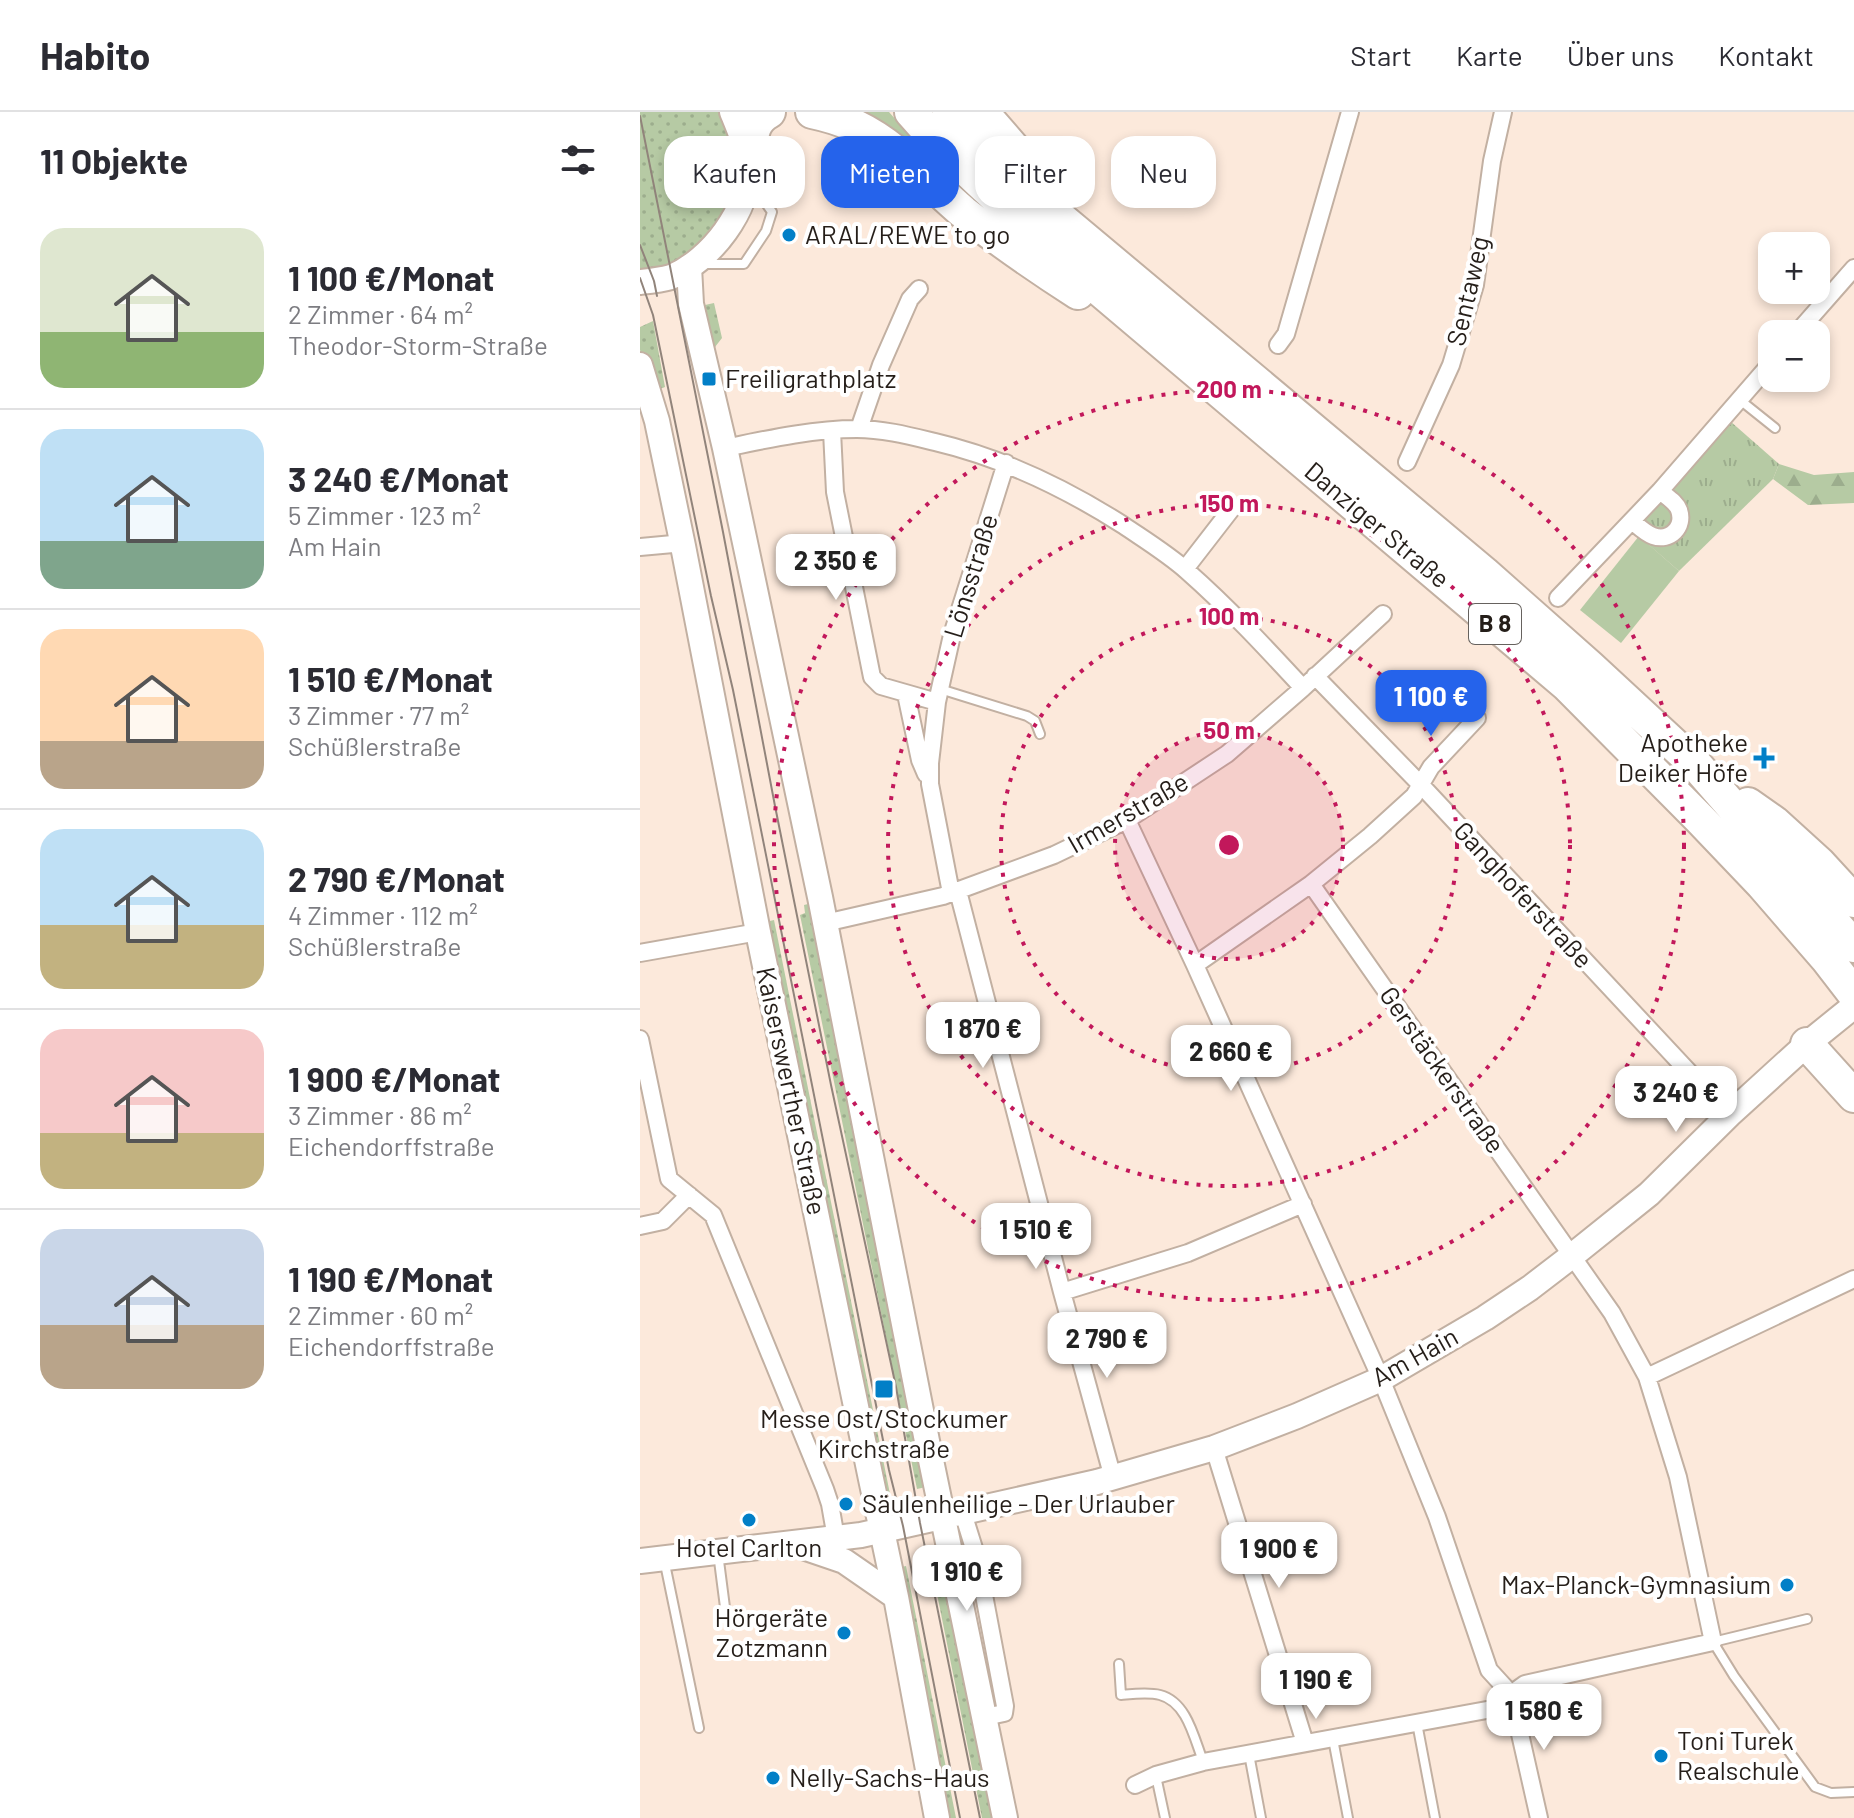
<!DOCTYPE html>
<html lang="de">
<head>
<meta charset="utf-8">
<style>
	:root { --surface:#fff; --page:#f2f2f3; --text:#2b2b33; --muted:#7c7c81; --line:#e1e1e2; --accent:#2563eb }
	body { margin:0; font-family:Barlow,sans-serif; background:var(--page); color:var(--text); height:100vh; display:flex; flex-direction:column; font-size:30px; white-space:nowrap }
	* { box-sizing:border-box; margin:0 }
	p { font-size:26px; color:var(--muted) }
	.icon { flex:none; width:44px; height:44px; fill:none; stroke:currentColor; stroke-width:2; stroke-linecap:round; stroke-linejoin:round }
	.map { position:relative; flex:1; overflow:hidden }
	.side { display:flex; flex-direction:column; background:var(--surface); width:640px }
	.side>* { flex:none }
	.banner { position:absolute; left:24px; top:24px; width:760px; height:72px; display:flex; gap:16px }
	.buttons { position:absolute; left:1118px; top:120px; display:grid; gap:16px }
	.buttons a { display:grid; place-items:center; width:72px; height:72px; border-radius:16px; background:var(--surface); box-shadow:0 4px 12px #0003; font-size:40px }
	.price { position:absolute; translate:-50% -68px; padding:0 18px; border-radius:16px; background:#fff; color:#222; font-size:26px; line-height:52px; filter:drop-shadow(0 2px 4px #0008) }
	.price::after { content:''; position:absolute; left:50%; top:48px; width:24px; height:18px; margin-left:-12px; background:inherit; clip-path:polygon(0 0,100% 0,50% 100%) }
	.price.active { background:var(--accent); color:#fff }
	ul { padding:0; list-style:none }
	li { display:flex; align-items:center; gap:24px; height:200px; padding:0 40px }
	li+li { border-top:2px solid var(--line) }
	li span { display:grid; place-items:center; flex:none; width:224px; height:160px; border-radius:24px; color:#555 }
	li>.icon { margin-inline-start:auto }
	span .icon { width:96px; height:96px; fill:#fffc; stroke-width:1 }
	li b { font-size:34px }
	h2 { display:flex; justify-content:space-between; align-items:center; height:96px; padding:0 40px; font-size:34px }
	.pill { padding:0 28px; border-radius:24px; background:var(--surface); box-shadow:0 4px 12px #0003; font-size:28px; line-height:72px }
	.pill.active { background:var(--accent); color:#fff }
	header { display:flex; align-items:center; gap:48px; box-sizing:border-box; height:112px; padding:0 40px; background:var(--surface); border-bottom:2px solid var(--line) }
	header strong { font-size:38px }
	nav { display:flex; gap:44px; margin-inline-start:auto; font-size:28px }
	main { display:flex; flex:1; min-height:0 }
	.map>svg:first-child { display:block }
	.grass { fill:url(#grass-dots) }
	.forest { fill:url(#forest-firs) }
	.park { fill:url(#park-tufts) }
	.pitch { fill:#b6caa4 }
	.lines { fill:none; stroke-linecap:round; stroke-linejoin:round }
	.lane-casing { stroke:#c2b0a2; stroke-width:12 }
	.street-casing { stroke:#c2b0a2; stroke-width:20 }
	.secondary-casing { stroke:#c2b0a2; stroke-width:28 }
	.highway-casing { stroke:#c2b0a2; stroke-width:36 }
	.lane { stroke:#fff; stroke-width:8 }
	.street { stroke:#fff; stroke-width:16 }
	.secondary { stroke:#fff; stroke-width:24 }
	.highway { stroke:#fff; stroke-width:32 }
	.tram { stroke:#91847b; stroke-width:2 }
	.ring { fill:none; stroke:#c2185b; stroke-width:4; stroke-dasharray:4 8 }
	.poi-dot { fill:#027fc7; stroke:#fff; stroke-width:3 }
	.labels { text-anchor:middle; stroke-width:8; stroke-linejoin:round; paint-order:stroke }
	.shield { fill:#fff; stroke:#66625e; stroke-width:2 }
	.shield-label { font-size:24px; font-weight:bold; fill:#251e19 }
	.poi-label { font-size:26px; fill:#251e19; stroke:#fff; text-anchor:start }
	.street-label { font-size:26px; fill:#251e19; stroke:#fff }
	.centre { fill:#c2185b; stroke:#fff; stroke-width:4 }
	.ring-label { font-size:24px; text-anchor:middle; font-weight:bold; fill:#c2185b; stroke:#fff; stroke-width:8; stroke-linejoin:round; paint-order:stroke }
</style>
</head>
<body>
<header>
<strong>Habito</strong>
<nav><a>Start</a><a>Karte</a><a>Über uns</a><a>Kontakt</a></nav>
</header>
<main>
<section class="side">
<h2>11 Objekte<svg class="icon" aria-label="filters" viewBox="0 0 24 24"><path d="M4 7h16M4 17h16"/><circle cx="9" cy="7" r="2"/><circle cx="15" cy="17" r="2"/></svg></h2>
<ul>
<li><span style="background:linear-gradient(#dfe7d0 65%,#8fb573 0)"><svg class="icon" aria-label="home" viewBox="0 0 24 24"><path d="M3 11l9-7 9 7M6 9v11h12V9"/></svg></span><div><b>1 100 €/Monat</b><p>2 Zimmer · 64 m²</p><p>Theodor-Storm-Straße</p></div></li>
<li><span style="background:linear-gradient(#bfe0f5 70%,#7fa58c 0)"><svg class="icon" aria-label="home" viewBox="0 0 24 24"><path d="M3 11l9-7 9 7M6 9v11h12V9"/></svg></span><div><b>3 240 €/Monat</b><p>5 Zimmer · 123 m²</p><p>Am Hain</p></div></li>
<li><span style="background:linear-gradient(#ffd9b3 70%,#b9a48a 0)"><svg class="icon" aria-label="home" viewBox="0 0 24 24"><path d="M3 11l9-7 9 7M6 9v11h12V9"/></svg></span><div><b>1 510 €/Monat</b><p>3 Zimmer · 77 m²</p><p>Schüßlerstraße</p></div></li>
<li><span style="background:linear-gradient(#bfe0f5 60%,#c2b280 0)"><svg class="icon" aria-label="home" viewBox="0 0 24 24"><path d="M3 11l9-7 9 7M6 9v11h12V9"/></svg></span><div><b>2 790 €/Monat</b><p>4 Zimmer · 112 m²</p><p>Schüßlerstraße</p></div></li>
<li><span style="background:linear-gradient(#f6c9c9 65%,#c2b280 0)"><svg class="icon" aria-label="home" viewBox="0 0 24 24"><path d="M3 11l9-7 9 7M6 9v11h12V9"/></svg></span><div><b>1 900 €/Monat</b><p>3 Zimmer · 86 m²</p><p>Eichendorffstraße</p></div></li>
<li><span style="background:linear-gradient(#c9d6e8 60%,#b9a48a 0)"><svg class="icon" aria-label="home" viewBox="0 0 24 24"><path d="M3 11l9-7 9 7M6 9v11h12V9"/></svg></span><div><b>1 190 €/Monat</b><p>2 Zimmer · 60 m²</p><p>Eichendorffstraße</p></div></li>
</ul>
</section>
<div class="map">
<svg width="1214" height="1706" viewBox="0 0 1214 1706">
	<defs>
		<pattern id="grass-dots" width="8" height="8" patternUnits="userSpaceOnUse" patternTransform="scale(2)"><rect width="8" height="8" fill="#b6caa4"/><path d="M2 2h.1M6 6h.1" fill="none" stroke="#9cad8d" stroke-width="1.8" stroke-linecap="round"/></pattern>
		<pattern id="forest-firs" width="22" height="20" patternUnits="userSpaceOnUse" patternTransform="scale(2)"><rect width="22" height="20" fill="#b6caa4"/><path d="M5 1l3.5 6h-7zM16 11l3.5 6h-7z" fill="#9cad8d"/></pattern>
		<pattern id="park-tufts" width="24" height="20" patternUnits="userSpaceOnUse" patternTransform="scale(2)"><rect width="24" height="20" fill="#b6caa4"/><path d="M3 7l-1-3M5 7V3M7 7l1-3M15 17l-1-3M17 17v-4M19 17l1-3" fill="none" stroke="#9cad8d"/></pattern>
	</defs>
	<rect width="100%" height="100%" fill="#fce9db"/>
	<path class="grass" d="M0,0H87L101,47L93,96L49,150L0,166Z
		M74,191L82,226L68,244L56,195Z
		M13,209L25,275L15,279L0,238V215Z
		M168,792L286,1375L277,1377L160,803L165,801L164,793Z
		M134,808L250,1382L242,1384L126,810Z
		M291,1452L302,1454L352,1706H342Z
		M266,1454L316,1706H307L257,1456Z"/>
	<path class="forest" d="M185,0H249L286,42L358,108Z
		M1139,352L1174,363L1214,360V391L1168,393L1133,367Z"/>
	<path class="park" d="M1090,309L1139,352L1133,367L1039,459L994,420Z"/>
	<path class="pitch" d="M999,424L1039,459L981,531L940,498Z"/>
	<g class="lines">
		<g class="lane-casing">
			<path id="lane" d="M61,152H104L126,119L132,100L113,73
				M1100,288L1135,316
				M300,577L387,604L395,609L400,622
				M78,1441L86,1503
				M24,1447L59,1616
				M1167,1507L1073,1530L1094,1564L1175,1675L1191,1681L1214,1680
				M479,1552L481,1583C493,1582 508,1580 520,1583C547,1590 554,1626 563,1649
				M777,1611L795,1706
				M693,1627L708,1706
				M609,1642L621,1706
				M516,1664L525,1706"/>
		</g>
		<g class="street-casing">
			<path id="street" d="M1156,222L1214,156
				M638,233L646,222L710,0
				M219,317L241,253L270,187L279,177
				M192,319L195,380L232,565L241,574L297,590
				M85,336C128,327 173,317 217,317C243,317 270,324 295,330C363,346 425,376 483,413C505,428 528,442 547,459C589,496 626,536 663,576
				M767,350L811,253L835,173L852,49L863,0
				M992,409C998,414 1005,421 1013,424C1030,430 1045,415 1039,398C1036,390 1027,385 1020,379
				M0,435L33,432L43,434
				M545,457L593,395
				M918,486L1020,379L1132,250
				M675,564L781,673L1089,1003
				M266,582L280,648L286,662
				M487,708L555,853L741,1267L797,1405L849,1558L871,1582L899,1706
				M671,772L972,1201L1007,1265L1038,1365L1073,1530L885,1572L871,1582
				M318,779L422,1180L473,1366
				M311,781L290,672V651L297,590L312,523L366,351
				M185,811L303,784L414,743L487,708L587,642L663,576L743,502
				M0,841L118,820
				M555,853L671,772L730,724L774,684L791,655L837,606
				M0,927L29,1067L73,1103L185,1377L190,1392L196,1426
				M0,1114L23,1109L49,1083
				M422,1180L548,1141L663,1092
				M1007,1265L1214,1167
				M574,1336L665,1631
				M323,1401L337,1446L365,1594L364,1601L345,1605
				M495,1673L516,1663L563,1650L874,1593"/>
		</g>
		<g class="secondary-casing">
			<path id="secondary" d="M49,155L51,192L85,336L180,785L287,1329L365,1706
				M0,170C10,169 21,168 31,165C70,149 111,97 108,53C107,35 99,17 92,0
				M0,253L17,309L43,434L118,820L231,1367L256,1485L297,1706
				M160,1434L204,1449L256,1485
				M0,1449L221,1423L457,1370L574,1336L657,1304L741,1267L845,1206L890,1176L933,1143L1009,1082L1089,1003L1167,932L1214,894"/>
		</g>
		<g class="highway-casing">
			<path id="highway" d="M172,0C186,3 200,7 213,13C254,31 289,71 323,100C360,129 399,156 438,181
				M271,0C316,52 371,98 421,145L927,573L1060,707L1122,772L1187,847L1214,882
				M309,0L334,27L401,90L844,461L950,555L1057,654L1214,834
				M342,0L381,45
				M108,53C114,32 107,12 129,0
				M1108,692L1135,711L1179,751L1214,789
				M1167,932L1214,984"/>
		</g>
		<use href="#lane" class="lane"/>
		<use href="#street" class="street"/>
		<use href="#secondary" class="secondary"/>
		<use href="#highway" class="highway"/>
		<path class="tram" d="M0,4L83,420L135,694L191,973L256,1275L280,1411L340,1706
			M0,133L14,169L17,184
			M0,166L13,203L71,484L93,578L249,1358L263,1414L320,1706"/>
	</g>
	<circle cx="589" cy="733" r="114" fill="#c2185b" fill-opacity=".12"/>
	<g class="ring">
		<circle cx="589" cy="733" r="114"/>
		<circle cx="589" cy="733" r="228"/>
		<circle cx="589" cy="733" r="341"/>
		<circle cx="589" cy="733" r="455"/>
	</g>
	<g class="poi-dot">
		<circle cx="149" cy="123" r="8"/>
		<rect x="61" y="259" width="16" height="16" rx="4"/>
		<path d="M1120 634h8v8h8v8h-8v8h-8v-8h-8v-8h8z"/>
		<rect x="234" y="1267" width="20" height="20" rx="4"/>
		<circle cx="206" cy="1392" r="8"/>
		<circle cx="109" cy="1408" r="8"/>
		<circle cx="1147" cy="1473" r="8"/>
		<circle cx="204" cy="1521" r="8"/>
		<circle cx="1021" cy="1644" r="8"/>
		<circle cx="133" cy="1666" r="8"/>
	</g>
	<g class="labels">
		<rect class="shield" x="829" y="492" width="52" height="40" rx="6"/>
		<g class="shield-label">
			<text x="855" y="520">B 8</text>
		</g>
		<g class="poi-label">
			<text x="165" y="132">ARAL/REWE to go</text>
			<text x="85" y="276">Freiligrathplatz</text>
			<text x="1108" y="640" text-anchor="end">Apotheke<tspan x="1108" dy="30">Deiker Höfe</tspan></text>
			<text x="244" y="1316" text-anchor="middle">Messe Ost/Stockumer<tspan x="244" dy="30">Kirchstraße</tspan></text>
			<text x="222" y="1401">Säulenheilige - Der Urlauber</text>
			<text x="109" y="1445" text-anchor="middle">Hotel Carlton</text>
			<text x="1131" y="1482" text-anchor="end">Max-Planck-Gymnasium</text>
			<text x="188" y="1515" text-anchor="end">Hörgeräte<tspan x="188" dy="30">Zotzmann</tspan></text>
			<text x="1037" y="1638">Toni Turek<tspan x="1037" dy="30">Realschule</tspan></text>
			<text x="149" y="1675">Nelly-Sachs-Haus</text>
		</g>
		<g class="street-label">
			<text transform="translate(828 179) rotate(-77)" y="9">Sentaweg</text>
			<text transform="translate(737 413) rotate(40)" y="9">Danziger Straße</text>
			<text transform="translate(331 464) rotate(-73)" y="9">Lönsstraße</text>
			<text transform="translate(488 701) rotate(-30)" y="9">Irmerstraße</text>
			<text transform="translate(883 783) rotate(47)" y="9">Ganghoferstraße</text>
			<text transform="translate(802 958) rotate(55)" y="9">Gerstäckerstraße</text>
			<text transform="translate(151 979) rotate(78)" y="9">Kaiserswerther Straße</text>
			<text transform="translate(775 1245) rotate(-29)" y="9">Am Hain</text>
		</g>
	</g>
	<circle cx="589" cy="733" r="12" class="centre"/>
	<g class="ring-label">
		<text x="589" y="286">200 m</text>
		<text x="589" y="400">150 m</text>
		<text x="589" y="513">100 m</text>
		<text x="589" y="627">50 m</text>
	</g>
</svg>
<div class="buttons">
<a>+</a>
<a>−</a>
</div>
<b class="price" style="left:196px;top:490px">2 350 €</b>
<b class="price active" style="left:791px;top:626px">1 100 €</b>
<b class="price" style="left:343px;top:958px">1 870 €</b>
<b class="price" style="left:591px;top:981px">2 660 €</b>
<b class="price" style="left:1036px;top:1022px">3 240 €</b>
<b class="price" style="left:396px;top:1159px">1 510 €</b>
<b class="price" style="left:467px;top:1268px">2 790 €</b>
<b class="price" style="left:639px;top:1478px">1 900 €</b>
<b class="price" style="left:327px;top:1501px">1 910 €</b>
<b class="price" style="left:676px;top:1609px">1 190 €</b>
<b class="price" style="left:904px;top:1640px">1 580 €</b>
<div class="banner">
<a class="pill">Kaufen</a>
<a class="pill active">Mieten</a>
<a class="pill">Filter</a>
<a class="pill">Neu</a>
</div>
</div>
</main>
</body>
</html>
